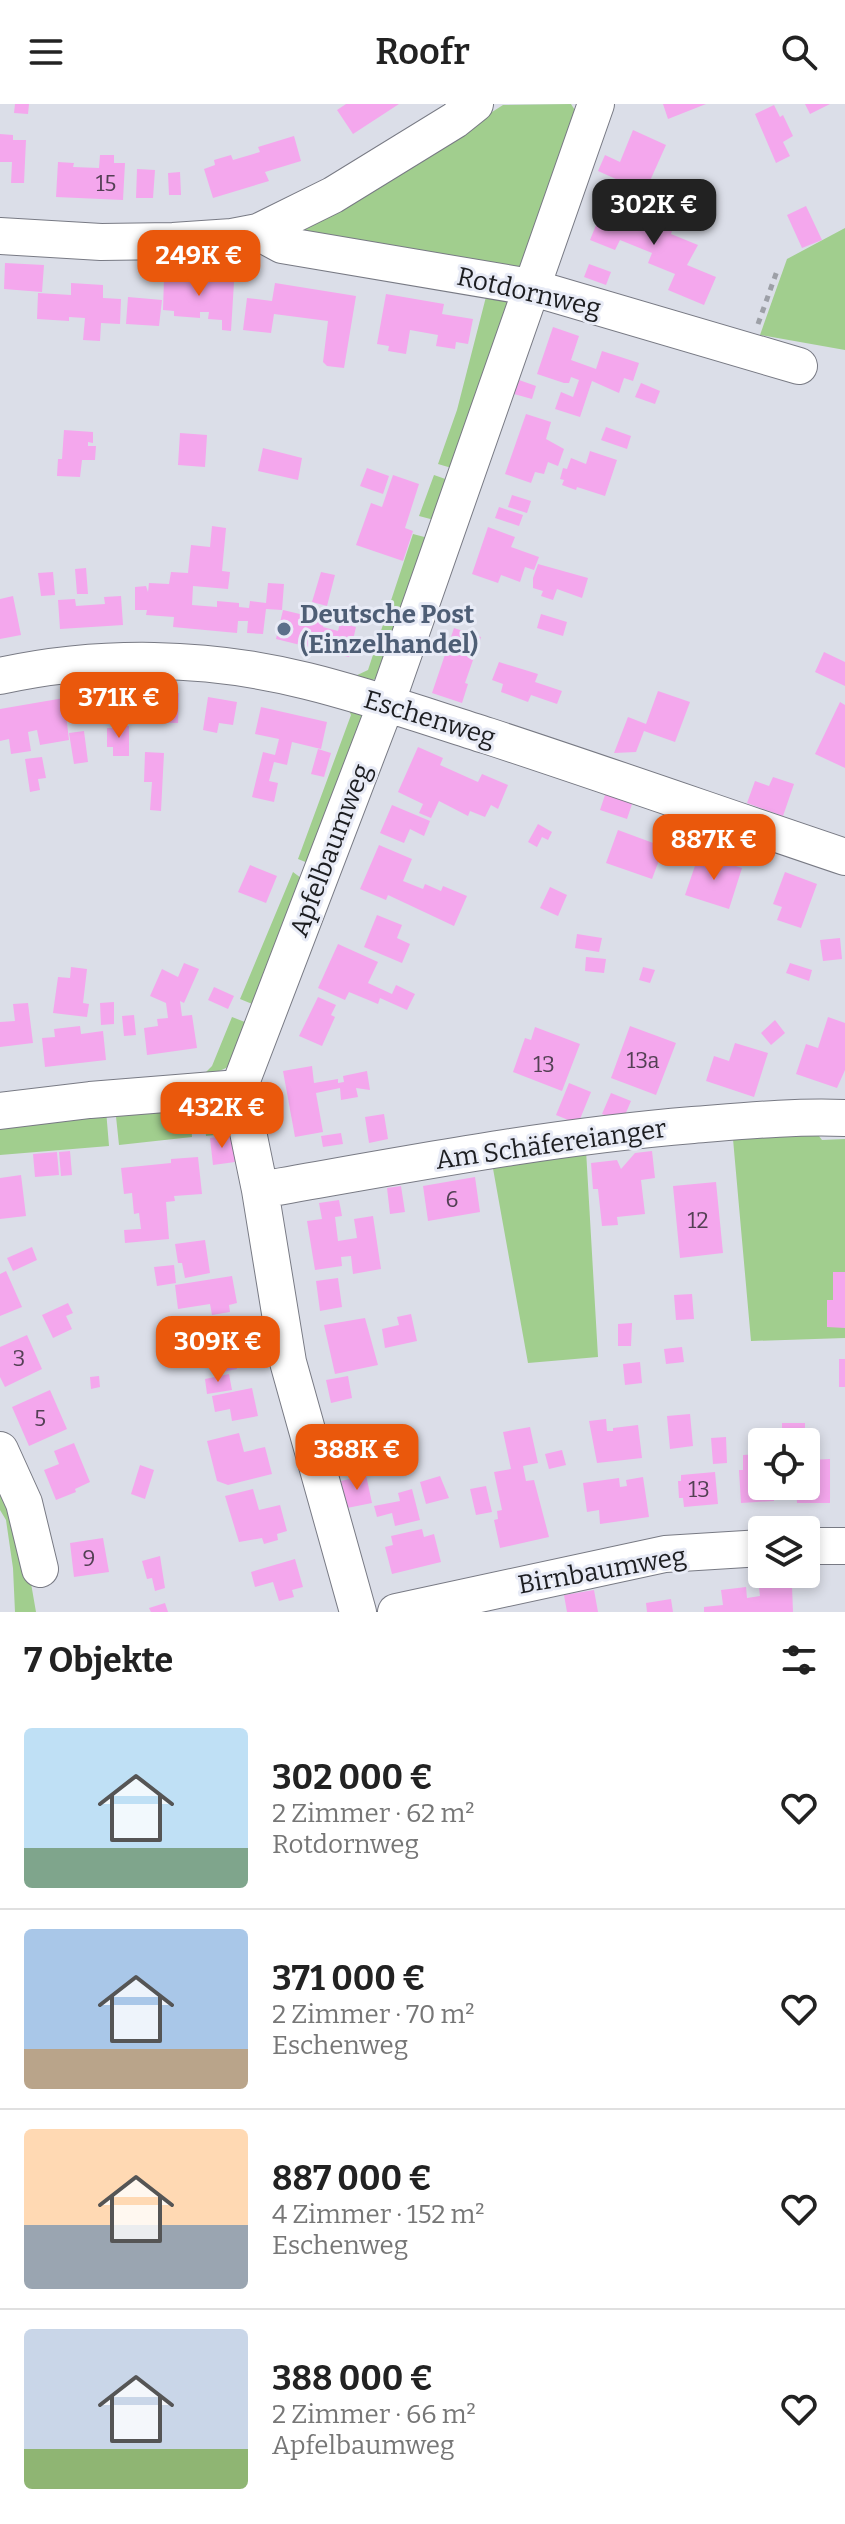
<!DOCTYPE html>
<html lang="de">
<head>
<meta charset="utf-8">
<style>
	:root { --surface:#fff; --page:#f2f2f2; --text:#222; --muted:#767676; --line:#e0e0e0; --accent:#ea580c }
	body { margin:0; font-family:Bitter,serif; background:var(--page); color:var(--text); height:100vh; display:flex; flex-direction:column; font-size:30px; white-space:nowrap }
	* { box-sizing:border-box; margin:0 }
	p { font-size:26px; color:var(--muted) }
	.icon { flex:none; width:44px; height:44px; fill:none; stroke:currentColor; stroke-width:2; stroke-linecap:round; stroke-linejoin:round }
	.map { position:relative; height:1508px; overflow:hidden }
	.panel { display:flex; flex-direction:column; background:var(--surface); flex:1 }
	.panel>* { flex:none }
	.tools { position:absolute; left:748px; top:1324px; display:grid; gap:16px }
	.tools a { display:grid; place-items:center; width:72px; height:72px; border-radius:8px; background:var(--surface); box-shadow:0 4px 12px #0003; font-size:40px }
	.price { position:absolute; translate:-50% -68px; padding:0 18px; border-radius:16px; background:var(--accent); color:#fff; font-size:26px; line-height:52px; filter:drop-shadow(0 2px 4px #0008) }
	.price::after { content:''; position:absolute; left:50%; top:48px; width:24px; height:18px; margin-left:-12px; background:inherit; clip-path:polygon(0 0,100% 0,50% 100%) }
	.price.active { background:#222; color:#fff }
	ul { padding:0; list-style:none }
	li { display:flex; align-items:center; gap:24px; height:200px; padding:0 24px }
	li+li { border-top:2px solid var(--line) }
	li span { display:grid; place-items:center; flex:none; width:224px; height:160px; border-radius:8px; color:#555 }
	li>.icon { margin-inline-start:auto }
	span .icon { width:96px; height:96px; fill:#fffc; stroke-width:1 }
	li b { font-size:34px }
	h2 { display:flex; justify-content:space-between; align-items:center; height:96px; padding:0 24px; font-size:34px }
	header { display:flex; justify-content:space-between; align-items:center; height:104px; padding:0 24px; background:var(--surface); font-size:36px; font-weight:600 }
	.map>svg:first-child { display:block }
	.green { fill:#a1ce8e }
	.building { fill:#f4a7ed }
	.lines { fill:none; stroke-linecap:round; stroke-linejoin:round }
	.minor-casing { stroke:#787a84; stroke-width:38 }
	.path { stroke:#9da0a7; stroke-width:5; stroke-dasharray:6 6; stroke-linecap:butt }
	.minor { stroke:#fff; stroke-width:36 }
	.service-dot { fill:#5c6f8a; stroke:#e8ebf6; stroke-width:3 }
	.labels { text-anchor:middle; stroke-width:6; stroke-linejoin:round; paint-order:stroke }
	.number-label { font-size:22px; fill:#534054 }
	.street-label { font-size:26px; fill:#1d1e21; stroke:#e8ebf6 }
	.service-label { font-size:26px; font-weight:bold; fill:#4e5e75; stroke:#e8ebf6; text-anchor:start }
</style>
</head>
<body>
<header><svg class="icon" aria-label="menu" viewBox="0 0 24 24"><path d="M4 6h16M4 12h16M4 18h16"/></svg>Roofr<svg class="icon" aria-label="search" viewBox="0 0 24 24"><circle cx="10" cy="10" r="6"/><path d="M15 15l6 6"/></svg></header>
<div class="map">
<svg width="845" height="1508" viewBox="0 0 845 1508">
	<rect width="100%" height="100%" fill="#dbdee8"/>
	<path class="green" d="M571,0L578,11L520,171L301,131L304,120L397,69L503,1Z
		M845,124V246L760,231L787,155Z
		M488,185L508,196L511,203L455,365L438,360L457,306Z
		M434,371L451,377L438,417L419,412Z
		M413,430L432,435L379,573L364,580L351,574L368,566Z
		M348,597L366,613L308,759L298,755L351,611L347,602Z
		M293,768L305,777L257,902L240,895Z
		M232,913L250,920C237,953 241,964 203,971L212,962Z
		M203,996L229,1004L233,1032L230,1029L206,1032Z
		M190,997L192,1033L119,1041L115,1003Z
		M106,1006L109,1042L0,1051V1017Z
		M815,1027L822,1036L845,1035V1234L751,1237L733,1035Z
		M586,1046L598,1253L528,1259L492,1059Z
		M0,1374L28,1462L36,1508H15L13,1464L6,1416L0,1406Z"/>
	<path class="building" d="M15,0H29L28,10L14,9Z
		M346,0H399L353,30L337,6Z
		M663,0H706L668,15Z
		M805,0H830L810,10Z
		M774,1L780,13L783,11L793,32L783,38L790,52L776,59L755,10Z
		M633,26L666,41L645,88L598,67L605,51L620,58Z
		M0,30L13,31V36H26L24,79H11L12,58H0Z
		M294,32L301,57L265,68L269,77L213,94L204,65L215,61L214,56L231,51L233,56L260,48L258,43Z
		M100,51H114V59H125L123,96L56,93L58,58L74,59L73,63L99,64Z
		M137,65L155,66L153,94H136Z
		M180,68L181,91H169L168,69Z
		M608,91L632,101L630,106L673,124L671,130L698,141L687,161L716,173L704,201L668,186L675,170L648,159L652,149L620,136L615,146L590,136Z
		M806,102L822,136L802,144L787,111Z
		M5,159L44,161L42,188L4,185Z
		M589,160L611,168L606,181L584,173Z
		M184,166H200V176L234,178L231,227L222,226V216L208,215L209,208H200V214L174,212V207L163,206L164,174L183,175Z
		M71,179L103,181V194L121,195L120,220L101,219L100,237L83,236L85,214L69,213V217L37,215L38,189L71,191Z
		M275,179L356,192L344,264L327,262L323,258L328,217L274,210L271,229L243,226L247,194L272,197Z
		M386,190L444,200L442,210L473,215L468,240L456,238L455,245L436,242L438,231L410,226L406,250L388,247L389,242L377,240Z
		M128,193L162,196L159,222L126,220Z
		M553,223L579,232L571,256L596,265L602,247L639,259L633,277L624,274L619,289L592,277L580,313L555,305L561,288L573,293L579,276L571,273L569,279H564L537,270Z
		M519,276L536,282L532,295L514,290Z
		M641,279L660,287L655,300L635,293Z
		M526,310L551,318L546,335L564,345L558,362L548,358L544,370L535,368L531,379L505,370Z
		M606,323L631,332L627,345L601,336Z
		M64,326L93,328V339L88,338V342H96L95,356H82L80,373L57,372L58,355H62Z
		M180,329L207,331L205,363L178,361Z
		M263,344L302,354L298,376L258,367Z
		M590,347L617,356L605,392L577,383L576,386L562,381L564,376L560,375L563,364L567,365L571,354L586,360Z
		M367,364L389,372L383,390L360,382Z
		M393,371L419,380L405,424L413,427L403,457L356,441L371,399L382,403Z
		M512,391L531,397L527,409L508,403Z
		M499,403L523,411L519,422L495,414Z
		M212,422L226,424L222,467L230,468L228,485L193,482L192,501L217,503V497L239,499V503L249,504L250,497L266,499L268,479L284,480L282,506L266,505L263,530L247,529L248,517H238L237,529L173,523L174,513L146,511L147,506H135V483L146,482L148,488L149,479L169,480L171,468L188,469L191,441L210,443Z
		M488,423L515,433L511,443L539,453L534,466L525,463L520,478L501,471L498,479L472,470Z
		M538,460L588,474L582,494L557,485L553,496L541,492L543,487L533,484V474Z
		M86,464L88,490H77L75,465Z
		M53,468L55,491L41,492L38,469Z
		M321,468L335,471L327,502L312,498Z
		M13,492L21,531L0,535V495Z
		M121,492L123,521L60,525L58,496L75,495L76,502L105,500L104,493Z
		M283,506L325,516L323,523L338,527L340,519L356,523L349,553L276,535Z
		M541,510L567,518L563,532L537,524Z
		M454,524L481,533L465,579L468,580L462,599L432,589Z
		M824,548L845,558V582L815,568Z
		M499,558L538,570L535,578L562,587L557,600L531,591L528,598L501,588L503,580L492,576Z
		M658,587L690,598L675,638L644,627L636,648L614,649L628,613L646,620Z
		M129,588L179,589L178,619L128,618Z
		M208,593L237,598L233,621L219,619L217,629L203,626Z
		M64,594L69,636L40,641L37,626L28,628L31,647L11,650L9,635L0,637V605Z
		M840,598L845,601V664L815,650Z
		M261,603L327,618L321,645L292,638L287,661L274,658L269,677L278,679L274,698L252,693L263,648L275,651L279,635L255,630Z
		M113,622H129V652H113V643H107V624H113Z
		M84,627L88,658L74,660L69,629Z
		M418,643L443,654L440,661L478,678L482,670L508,681L498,705L491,701L485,713L470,707L468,712L439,697L431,714L419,709L423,700L398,688Z
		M318,645L331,649L324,673L311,670Z
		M145,648L164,649L161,707L150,706L152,678H144Z
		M42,653L46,674L38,675L40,686L30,688L25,655Z
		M773,673L794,680L783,712L747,699L755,677L769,682Z
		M607,685L634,694L627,715L600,706Z
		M392,701L430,717L424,732L410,725L404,739L380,729Z
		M538,720L552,728L548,736L542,733L537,743L528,738Z
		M618,726L664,743L652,775L606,759Z
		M379,741L412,755L403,777L423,785L425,780L441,787L443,782L467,792L454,822L388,791L386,796L360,785Z
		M699,750L742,764L729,805L685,791Z
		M250,761L277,772L266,799L238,788Z
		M785,768L817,780L801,824L777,816L782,803L773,800Z
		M550,783L567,791L558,812L540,804Z
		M377,811L402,821L397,834L410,840L402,859L364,843Z
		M577,830L602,834L599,848L575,844Z
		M840,834L842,855L823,857L820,836Z
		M338,840L378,858L368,879L392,890L396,881L415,890L407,906L380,894L378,900L349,888L345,896L318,884Z
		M586,853L606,855L604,869L585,867Z
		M184,859L199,865L184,899L180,897L182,912L192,911L197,944L147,951L144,924L158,922L157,915L168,914L166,899L150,892L162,865L178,873Z
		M790,859L812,866L809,877L786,869Z
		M71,863L87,865L83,899L89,900L87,913L53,909L58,873L70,874Z
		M643,863L655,866L650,879L639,876Z
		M214,883L234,892L228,905L208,896Z
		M318,893L336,901L331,911L335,913L322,942L299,932Z
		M114,898V920L101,921L100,899Z
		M28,899L33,939L0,943V918L15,917L13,900Z
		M134,911L136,931L124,932L122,912Z
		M828,913L845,919V966L837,984L796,970L806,940L818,944Z
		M775,916L785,929L771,941L761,929Z
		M80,922L81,930L103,927L106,956L45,963L42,934L55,933L54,925Z
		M630,922L676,939L656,991L611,974Z
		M535,923L580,940L562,987L513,968L525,934L531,936Z
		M735,939L768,949L754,993L706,977L714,952L729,957Z
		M312,962L314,979L338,975V979L344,978L343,972L367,967L370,986L356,984L358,993L341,996L340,984L316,989L323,1028L295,1033L283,967Z
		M569,979L591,988L578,1020L556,1011Z
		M611,989L631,997L622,1018L602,1010Z
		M384,1010L388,1035L369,1039L365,1013Z
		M341,1029L343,1040L323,1043L321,1032Z
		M231,1031L235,1058L213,1061L210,1034Z
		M70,1047L72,1071L61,1072L59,1048Z
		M652,1047L655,1074L641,1076L645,1110L617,1113L618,1121L602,1122L598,1085H593L591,1059L617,1056L621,1065L635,1049Z
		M57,1048L59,1071L35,1073L33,1050Z
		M198,1053L202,1090L174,1092L175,1097L166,1098L169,1135L125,1139L124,1126L141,1125L139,1109L134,1110L132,1089L124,1090L121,1064L171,1059V1055Z
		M21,1071L26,1112L0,1115V1074Z
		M475,1073L480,1108L428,1117L423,1082Z
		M716,1078L723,1149L680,1154L673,1082Z
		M401,1082L405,1108L390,1110L387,1084Z
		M339,1096L342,1112L335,1113L338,1137L357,1134L354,1115L373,1112L381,1165L353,1170L351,1152L341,1153L342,1162L315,1166L307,1117L322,1115L319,1099Z
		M205,1136L210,1169L185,1174L182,1159H178L175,1140Z
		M32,1143L37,1156L13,1167L7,1154Z
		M174,1161L176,1179L157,1182L154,1163Z
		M6,1167L22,1203L0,1212V1170Z
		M833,1168H845V1224L827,1223V1196H833Z
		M232,1172L237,1199L229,1201L230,1208L212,1211L210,1200L178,1205L175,1181Z
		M338,1174L342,1203L320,1207L316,1177Z
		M692,1190L694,1215L676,1216L674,1191Z
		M68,1199L73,1209L66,1212L72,1225L53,1234L42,1211Z
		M411,1210L417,1237L385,1244L382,1225L399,1221L397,1213Z
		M365,1214L378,1261L335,1270L324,1221Z
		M632,1219L631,1242H618V1220Z
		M213,1221L215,1231L240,1227L246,1254L235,1256L237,1265L222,1268L219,1255L190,1261L184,1226Z
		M27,1231L42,1265L5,1283L0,1273V1243Z
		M682,1243L684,1258L666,1260L664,1245Z
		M839,1255H845V1283H839Z
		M640,1258L642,1279L625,1281L623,1260Z
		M229,1270L232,1286L207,1290L205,1275Z
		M99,1272L100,1283L91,1285L90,1273Z
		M348,1272L352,1294L331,1299L326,1276Z
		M252,1284L258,1312L232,1317L230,1305L215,1308L212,1292Z
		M50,1286L67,1325L29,1342L12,1303Z
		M690,1310L693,1342L670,1345L667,1312Z
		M606,1315L607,1327H613V1324L638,1321L642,1354L597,1359L589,1317Z
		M782,1319H805V1338H782Z
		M530,1323L538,1359L523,1362L526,1377L534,1376L549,1433L500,1444L494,1416L498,1415L497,1407L502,1406L494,1368L511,1365L503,1328Z
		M239,1329L244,1348L265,1343L272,1370L228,1381L217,1377L207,1337Z
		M726,1333L727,1359L713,1360L711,1334Z
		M74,1339L90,1378L75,1385L76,1388L56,1396L44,1366L59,1360L54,1347Z
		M562,1346L566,1361L549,1365L545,1350Z
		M762,1350V1382H773L774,1397L741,1399L739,1366H743V1351Z
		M830,1355V1399H797L796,1382H806V1367H812V1356Z
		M140,1361L154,1366L145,1395L131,1390Z
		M715,1368L718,1400L684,1403L683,1394H679L678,1377H681V1371Z
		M366,1371L372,1399L347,1404L341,1377Z
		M440,1372L449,1394L426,1400L420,1378Z
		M643,1373L649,1413L600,1420L599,1406L587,1408L583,1379L619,1374L620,1383L627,1382L626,1376Z
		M486,1382L492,1408L476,1411L470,1385Z
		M253,1385L259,1406L280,1401L287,1427L277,1430L278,1436L264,1440L262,1434L239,1438L225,1392Z
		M412,1385L420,1416L395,1422L392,1409L377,1413L374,1402L400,1397L398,1389Z
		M422,1425L424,1433L434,1430L441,1458L392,1470L385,1443L393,1441L391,1432Z
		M103,1434L109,1468L74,1473L70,1439Z
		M160,1452L165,1484L155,1487L152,1474L147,1475L142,1457Z
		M295,1455L303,1483L292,1486L294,1493L279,1497L273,1478L255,1483L251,1468Z
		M792,1482L793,1508H704V1503L723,1501L721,1486L746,1483L747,1494L760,1492L759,1484Z
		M594,1486L598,1508H567L564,1491Z
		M671,1495L673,1508H647L646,1499Z
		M165,1499L168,1508H151L149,1504Z"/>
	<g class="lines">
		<g class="minor-casing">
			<path id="minor" d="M258,128L282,141L530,183L799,262
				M0,132L101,138L173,137L232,133L258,128L333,91L455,16L475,0
				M0,572C100,550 208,552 307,577C368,592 428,613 488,632C607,671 726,713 845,753
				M0,1007L90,996L239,984
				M260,1086C404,1061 547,1033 693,1021C744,1017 794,1012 845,1014
				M0,1346L24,1399L40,1465
				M806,1442H845
				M358,1508L288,1258L260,1086L239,984L386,600L596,0
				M396,1508L665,1450L762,1444"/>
		</g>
		<path class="path" d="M758,220L777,167"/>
		<use href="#minor" class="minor"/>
	</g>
	<circle class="service-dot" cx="284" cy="525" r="8"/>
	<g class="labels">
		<g class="number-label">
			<text x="106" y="87">15</text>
			<text x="643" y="964">13a</text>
			<text x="544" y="968">13</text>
			<text x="452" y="1103">6</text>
			<text x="698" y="1124">12</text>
			<text x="19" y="1262">3</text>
			<text x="40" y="1322">5</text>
			<text x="699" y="1393">13</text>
			<text x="89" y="1462">9</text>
		</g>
		<g class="street-label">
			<text transform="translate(529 188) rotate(13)" y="9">Rotdornweg</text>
			<text transform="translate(430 614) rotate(17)" y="9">Eschenweg</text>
			<text transform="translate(330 746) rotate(-69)" y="9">Apfelbaumweg</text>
			<text transform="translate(551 1040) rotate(-8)" y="9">Am Schäfereianger</text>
			<text transform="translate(602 1466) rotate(-10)" y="9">Birnbaumweg</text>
		</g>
		<g class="service-label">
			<text x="300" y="519">Deutsche Post<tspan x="300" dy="30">(Einzelhandel)</tspan></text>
		</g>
	</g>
</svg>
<div class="tools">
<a><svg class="icon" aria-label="locate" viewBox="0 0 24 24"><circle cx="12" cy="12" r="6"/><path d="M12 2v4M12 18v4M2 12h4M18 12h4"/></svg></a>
<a><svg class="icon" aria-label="layers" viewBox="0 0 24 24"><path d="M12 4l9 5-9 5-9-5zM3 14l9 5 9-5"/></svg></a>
</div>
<b class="price active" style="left:654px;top:143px">302K €</b>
<b class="price" style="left:199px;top:194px">249K €</b>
<b class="price" style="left:119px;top:636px">371K €</b>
<b class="price" style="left:714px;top:778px">887K €</b>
<b class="price" style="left:222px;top:1046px">432K €</b>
<b class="price" style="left:218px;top:1280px">309K €</b>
<b class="price" style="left:357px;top:1388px">388K €</b>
</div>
<section class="panel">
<h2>7 Objekte<svg class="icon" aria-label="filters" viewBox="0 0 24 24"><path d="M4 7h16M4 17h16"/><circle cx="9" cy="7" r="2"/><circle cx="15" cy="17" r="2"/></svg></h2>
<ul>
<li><span style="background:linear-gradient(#bfe0f5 75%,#7fa58c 0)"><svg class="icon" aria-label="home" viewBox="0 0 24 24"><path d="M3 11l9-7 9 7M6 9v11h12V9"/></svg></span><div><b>302 000 €</b><p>2 Zimmer · 62 m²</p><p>Rotdornweg</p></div><svg class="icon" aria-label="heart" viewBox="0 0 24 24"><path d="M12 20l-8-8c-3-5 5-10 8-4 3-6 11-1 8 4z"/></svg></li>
<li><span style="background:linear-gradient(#a9c7e8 75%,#b9a48a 0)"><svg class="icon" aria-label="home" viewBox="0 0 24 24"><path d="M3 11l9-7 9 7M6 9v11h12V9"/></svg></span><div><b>371 000 €</b><p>2 Zimmer · 70 m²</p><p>Eschenweg</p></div><svg class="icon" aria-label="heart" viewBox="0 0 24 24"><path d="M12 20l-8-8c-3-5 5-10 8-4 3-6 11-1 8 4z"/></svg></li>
<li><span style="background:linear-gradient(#ffd9b3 60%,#9aa5b1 0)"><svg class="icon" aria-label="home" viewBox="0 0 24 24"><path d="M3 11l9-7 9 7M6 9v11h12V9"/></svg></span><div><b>887 000 €</b><p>4 Zimmer · 152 m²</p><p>Eschenweg</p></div><svg class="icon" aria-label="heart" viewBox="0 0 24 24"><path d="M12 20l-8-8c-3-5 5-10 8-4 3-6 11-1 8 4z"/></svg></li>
<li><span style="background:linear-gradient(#c9d6e8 75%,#8fb573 0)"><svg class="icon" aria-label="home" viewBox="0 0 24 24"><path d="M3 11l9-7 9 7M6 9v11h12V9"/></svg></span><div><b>388 000 €</b><p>2 Zimmer · 66 m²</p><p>Apfelbaumweg</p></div><svg class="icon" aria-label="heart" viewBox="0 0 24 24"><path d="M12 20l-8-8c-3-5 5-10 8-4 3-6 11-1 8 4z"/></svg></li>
</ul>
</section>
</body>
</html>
